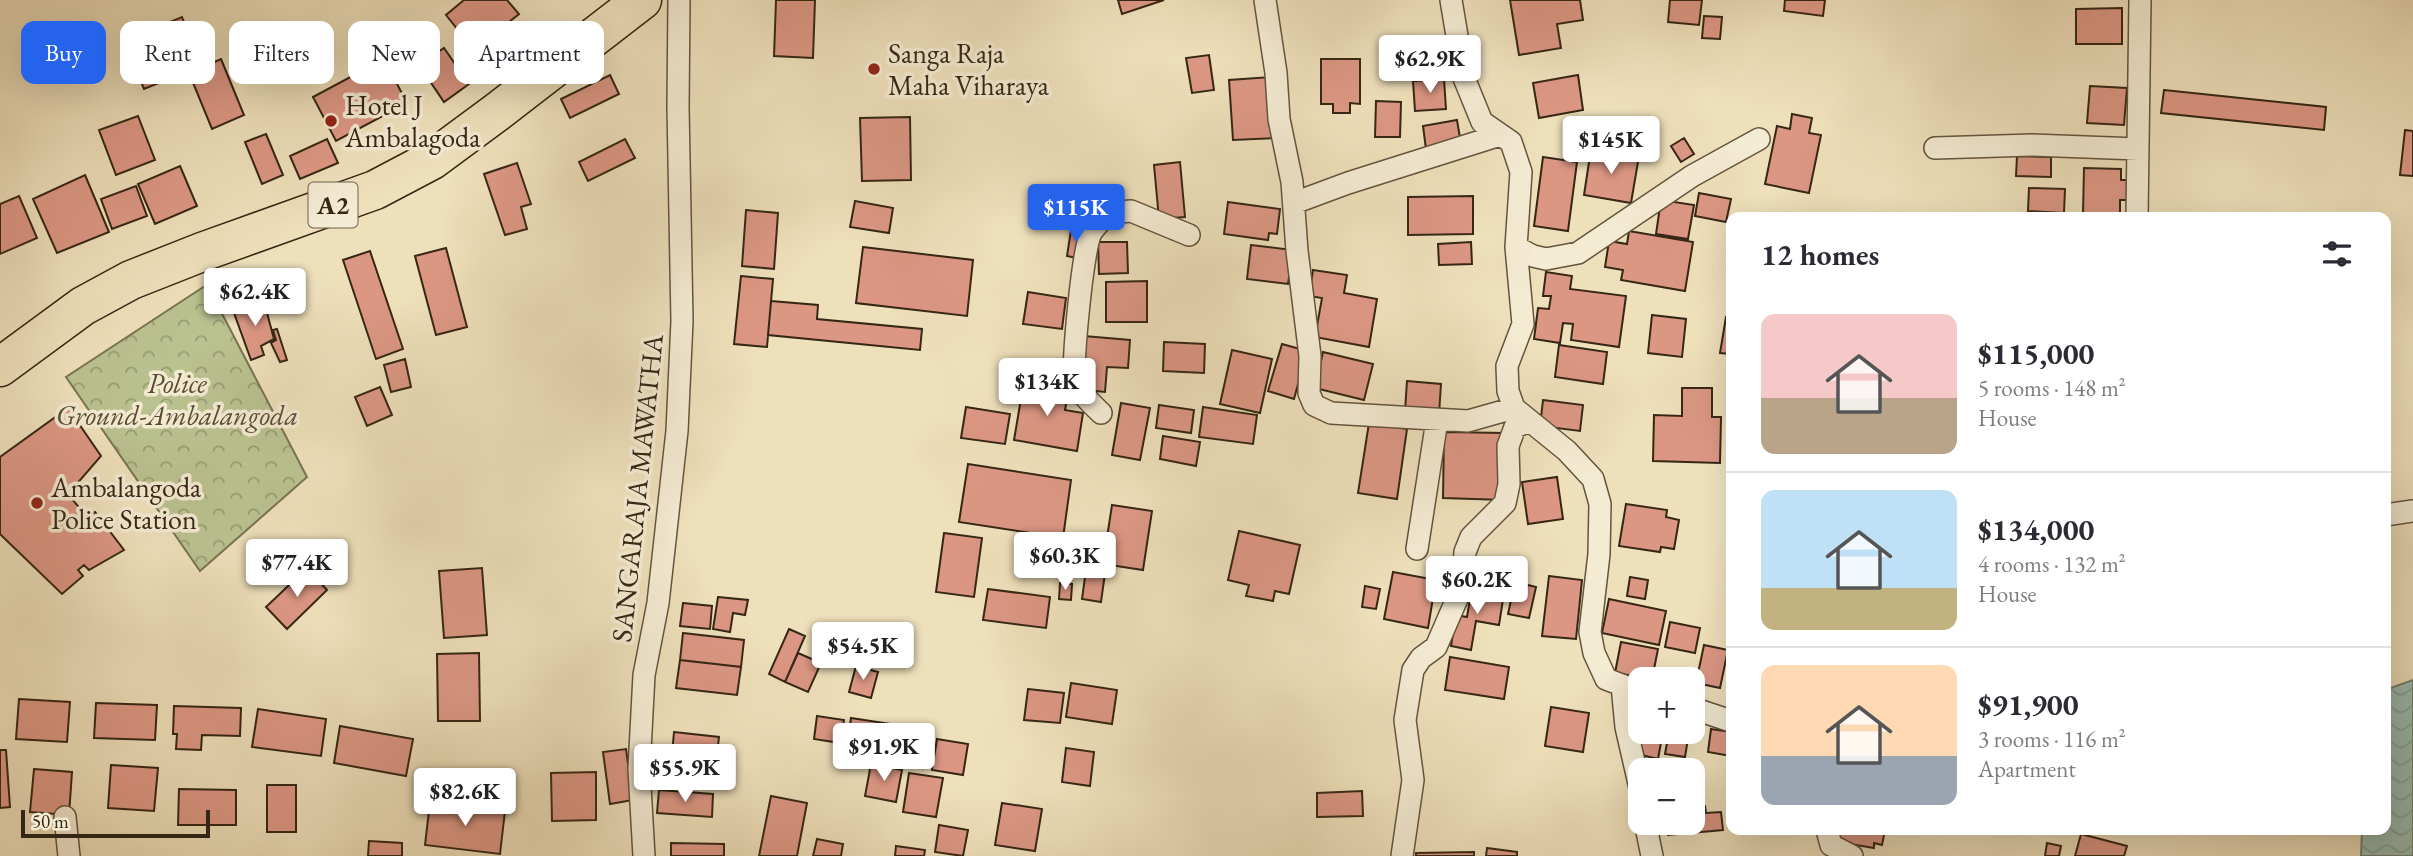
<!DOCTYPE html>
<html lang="en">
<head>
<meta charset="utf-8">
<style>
	:root { --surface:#fff; --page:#f2f2f3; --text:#2b2b33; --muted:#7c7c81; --line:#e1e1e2; --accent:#2563eb }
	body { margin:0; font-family:"EB Garamond",serif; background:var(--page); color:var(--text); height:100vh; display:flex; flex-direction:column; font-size:26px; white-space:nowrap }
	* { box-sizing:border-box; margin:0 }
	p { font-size:23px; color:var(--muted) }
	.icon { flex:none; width:38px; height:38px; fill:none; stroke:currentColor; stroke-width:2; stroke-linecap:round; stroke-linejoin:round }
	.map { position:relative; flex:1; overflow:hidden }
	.details { position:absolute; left:1726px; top:212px; width:665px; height:623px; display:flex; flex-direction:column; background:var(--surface); border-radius:14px; box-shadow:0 7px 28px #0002 }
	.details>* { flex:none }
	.hud { position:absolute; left:21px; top:21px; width:665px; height:63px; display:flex; gap:14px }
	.fabs { position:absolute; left:1628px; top:667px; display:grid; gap:14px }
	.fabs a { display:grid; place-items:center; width:77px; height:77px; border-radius:14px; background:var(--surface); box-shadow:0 7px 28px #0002; font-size:35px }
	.scale { position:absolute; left:21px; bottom:18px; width:189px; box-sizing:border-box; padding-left:7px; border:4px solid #362614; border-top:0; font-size:19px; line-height:24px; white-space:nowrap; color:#362614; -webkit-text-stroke:5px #f4ebd3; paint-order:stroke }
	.price { position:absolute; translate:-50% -60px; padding:0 16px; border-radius:7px; background:#fff; color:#222; font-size:23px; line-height:46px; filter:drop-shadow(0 2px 4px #0008) }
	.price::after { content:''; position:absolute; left:50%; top:42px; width:21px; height:16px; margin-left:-10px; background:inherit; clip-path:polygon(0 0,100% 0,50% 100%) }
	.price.on { background:var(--accent); color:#fff }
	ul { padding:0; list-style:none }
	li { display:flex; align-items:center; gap:21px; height:175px; padding:0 35px }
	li+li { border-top:2px solid var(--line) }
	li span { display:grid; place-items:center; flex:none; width:196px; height:140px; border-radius:14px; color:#555 }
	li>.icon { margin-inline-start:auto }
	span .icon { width:84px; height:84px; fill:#fffc; stroke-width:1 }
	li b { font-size:30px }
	h2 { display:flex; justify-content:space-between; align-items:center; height:84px; padding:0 35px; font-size:30px }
	.chip { padding:0 24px; border-radius:14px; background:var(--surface); box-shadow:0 7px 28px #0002; font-size:24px; line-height:63px }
	.chip.on { background:var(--accent); color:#fff }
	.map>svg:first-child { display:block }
	.park { fill:url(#park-crowns); stroke:#787452; stroke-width:2 }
	.water { fill:url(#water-waves); stroke:#718173; stroke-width:2 }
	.building { fill:#dc9784; stroke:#362614; stroke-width:2 }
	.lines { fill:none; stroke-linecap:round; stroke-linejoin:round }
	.street-casing { stroke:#64543e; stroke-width:24 }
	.highway-casing { stroke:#362614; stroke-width:41 }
	.street { stroke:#f4ebd3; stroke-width:21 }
	.highway { stroke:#eee0bb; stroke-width:38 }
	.poi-dot { fill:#8f2418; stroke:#f4ebd3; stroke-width:2.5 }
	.labels { text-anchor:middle; stroke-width:7; stroke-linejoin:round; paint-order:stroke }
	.shield { fill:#f4ebd3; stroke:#6f614d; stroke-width:2 }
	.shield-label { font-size:26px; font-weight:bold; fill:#362614 }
	.poi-label { font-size:28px; fill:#362614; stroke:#f4ebd3; text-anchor:start }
	.park-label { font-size:28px; font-style:italic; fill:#574d33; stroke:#f4ebd3 }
	.street-label { font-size:28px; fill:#362614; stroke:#f4ebd3 }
</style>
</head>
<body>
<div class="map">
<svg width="2413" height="856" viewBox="0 0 2413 856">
	<defs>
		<pattern id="park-crowns" width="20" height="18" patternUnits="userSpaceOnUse" patternTransform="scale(1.75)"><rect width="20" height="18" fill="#bac290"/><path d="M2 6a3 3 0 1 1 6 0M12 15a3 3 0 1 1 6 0" fill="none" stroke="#989d74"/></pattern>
		<pattern id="water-waves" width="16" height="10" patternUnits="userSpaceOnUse" patternTransform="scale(1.75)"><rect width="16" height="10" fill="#99bdb3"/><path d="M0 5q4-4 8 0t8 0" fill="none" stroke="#84a299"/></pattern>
	</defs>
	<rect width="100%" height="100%" fill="#eee0bb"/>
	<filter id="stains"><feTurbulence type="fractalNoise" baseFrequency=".00286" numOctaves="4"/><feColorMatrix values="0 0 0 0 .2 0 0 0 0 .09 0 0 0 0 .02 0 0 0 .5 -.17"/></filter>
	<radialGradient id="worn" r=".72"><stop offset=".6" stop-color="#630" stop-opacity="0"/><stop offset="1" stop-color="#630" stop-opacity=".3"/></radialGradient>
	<path class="park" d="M211,282L218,306L307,477L200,571L66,377Z"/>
	<path class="water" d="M2413,680V856H2361L2362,830H2385V690Z"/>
	<path class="building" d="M464,0H507L519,14L474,50L446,15Z
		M776,0H815L813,58L774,56Z
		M1118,0H1164L1122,14Z
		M1510,0H1580L1583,20L1557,24L1561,48L1519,55Z
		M1670,0H1702L1699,25L1668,22Z
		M1785,0H1825L1823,16L1784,11Z
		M2122,8V44H2076V9Z
		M1704,16L1722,17L1720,39L1702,38Z
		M182,17L201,66L144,89L124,41Z
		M444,48L469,84L444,102L419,65Z
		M1209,55L1214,90L1192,93L1186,58Z
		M221,59L244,115L212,129L189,73Z
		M384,59L407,103L336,141L313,97Z
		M1321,59H1360V104L1350,103V113H1333V104H1321Z
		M610,75L619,94L570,118L561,99Z
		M1578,75L1583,110L1539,118L1533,83Z
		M1271,77L1275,138L1233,140L1229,80Z
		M1444,79L1446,109L1415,111L1413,81Z
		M2090,86L2127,88L2124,125L2087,123Z
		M2164,90L2326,107L2324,130L2161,113Z
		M1376,101L1401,102L1400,137H1375Z
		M1792,114L1812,118L1809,133L1821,135L1809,193L1765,184L1777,126L1790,129Z
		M138,116L155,160L116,175L99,130Z
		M910,117L911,180L862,181L860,118Z
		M1457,120L1461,144L1426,149L1423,126Z
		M2405,130L2413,131V176L2400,175Z
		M266,134L283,175L262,184L245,142Z
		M1684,138L1694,154L1681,162L1671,146Z
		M327,139L338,163L300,179L290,156Z
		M625,139L635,158L588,181L579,162Z
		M1591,149L1639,156L1631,203L1584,195Z
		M2017,156L2051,157V177L2016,176Z
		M1543,157L1577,162L1568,231L1534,226Z
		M1180,162L1185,217L1159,219L1154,165Z
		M517,163L531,204L521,207L527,229L505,235L484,174Z
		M180,166L197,206L155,224L138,184Z
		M2084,168L2121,169V180H2130V200H2120V214L2083,213Z
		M85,175L109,232L57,253L33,199Z
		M136,186L147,216L112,229L101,199Z
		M2029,188L2065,189L2064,213L2028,211Z
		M1699,193L1731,199L1726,222L1695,216Z
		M19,196L37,238L0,254V204Z
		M1473,196V234L1408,235V197Z
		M1661,200L1694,205L1688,239L1656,234Z
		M855,201L893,208L889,233L850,227Z
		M1228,202L1280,209L1277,234L1269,233L1268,240L1224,234Z
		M746,210L778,213L774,269L742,266Z
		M1071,230L1086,233L1081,259L1067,256Z
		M1629,231L1693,242L1685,291L1621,280L1623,270L1605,267L1609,241L1627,244Z
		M1098,242H1127L1128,273L1099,274Z
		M1471,242L1472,264L1439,265L1438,244Z
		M1251,245L1293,250L1288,284L1247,279Z
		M863,247L973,260L967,316L856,303Z
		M446,248L467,327L436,335L415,256Z
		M370,251L403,349L376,359L343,260Z
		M1313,270L1347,275L1344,293L1377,299L1369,347L1315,337L1322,298L1309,296Z
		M1546,272L1572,276L1570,289L1626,296L1619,347L1571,340L1573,324L1563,323L1560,343L1534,339L1538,308L1549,309L1551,296H1543Z
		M741,276L773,279L767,347L734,344Z
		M1147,281V322H1106V282Z
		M1028,292L1066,298L1062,329L1023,324Z
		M263,298L274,339L261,346L264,355L251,360L234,313Z
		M771,301L818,305L817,319L922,329L920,350L768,335Z
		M1652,315L1686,319L1682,357L1648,353Z
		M1726,317L1731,318V354L1720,353Z
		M277,329L287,360L280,362L271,343L276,340L273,330Z
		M1084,336L1130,340L1128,368L1107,367L1105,392L1086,390L1089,365H1081Z
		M1164,342L1205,344L1204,373L1163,371Z
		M1282,344L1307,351L1294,399L1268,391Z
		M1559,345L1607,352L1603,384L1555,377Z
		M1232,350L1272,359L1260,413L1220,404Z
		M1323,352L1373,364L1364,400L1315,388Z
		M405,359L411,387L391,392L384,365Z
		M1024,381L1069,388L1065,410L1083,413L1077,451L1014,440Z
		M1407,381L1441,384L1439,414L1405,411Z
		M380,387L392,415L367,426L355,397Z
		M1682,388H1712V417H1721L1720,463L1653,461L1654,415L1682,416Z
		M1543,400L1583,405L1580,431L1540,426Z
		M1121,403L1150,408L1140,460L1112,455Z
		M1159,405L1194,410L1191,433L1156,428Z
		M966,407L1010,414L1005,444L961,438Z
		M1203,407L1257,415L1253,444L1199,437Z
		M68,408L101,456L68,494L86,516L95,512L124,550L89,570L84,565L78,570L83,576L62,594L0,534V457Z
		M1369,423L1407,429L1397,499L1358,493Z
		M1444,432L1505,433L1504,500L1443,498Z
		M1163,436L1200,442L1196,466L1160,459Z
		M968,464L1071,480L1063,538L959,522Z
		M1557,477L1563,519L1528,524L1522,482Z
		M1626,504L1667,510L1666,517L1679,520L1674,549L1661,547L1660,552L1619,546Z
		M1112,505L1152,511L1143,570L1103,564Z
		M1239,531L1300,545L1289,594L1275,591L1273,601L1246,596L1249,585L1228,580Z
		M944,533L982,538L974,597L936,592Z
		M307,568L327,590L287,629L266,607Z
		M482,568L487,635L444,638L439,571Z
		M1086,570L1105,573L1101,602L1082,599Z
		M1393,572L1436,580L1428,628L1384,619Z
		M1549,576L1582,580L1576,639L1542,636Z
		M1630,577L1648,580L1645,599L1627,596Z
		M1515,582L1536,587L1529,618L1508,614Z
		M1060,583L1072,584L1071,600L1059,599Z
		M1365,586L1380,589L1376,609L1362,607Z
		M1472,587L1504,593L1499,625L1476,621L1471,650L1451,646L1456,615L1467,617Z
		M988,589L1050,597L1046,628L983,620Z
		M718,597L748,600L745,615L733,613L730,632L713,629Z
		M1609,599L1666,611L1659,645L1602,633Z
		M683,603L712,606L710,629L680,626Z
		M1670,622L1700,628L1695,653L1665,647Z
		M789,629L805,636L785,682L769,674Z
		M683,633L744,640L741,667L680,660Z
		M1621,642L1658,649L1652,679L1615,673Z
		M1704,645L1728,650L1720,688L1696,683Z
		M479,653L480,721H438L437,654Z
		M798,653L821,663L808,692L785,682Z
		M1450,657L1509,667L1504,699L1445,690Z
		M680,660L741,667L737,695L676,688Z
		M856,666L878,672L871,698L849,692Z
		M1071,683L1117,690L1112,724L1066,717Z
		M1028,689L1064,693L1060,723L1024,720Z
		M19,699L70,702L67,742L16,739Z
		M96,703L157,705L155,740L94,738Z
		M174,706L241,708L240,736L202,735L201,750L176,749L177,734H173Z
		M1551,707L1589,713L1583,752L1545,746Z
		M258,709L326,719L321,756L252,747Z
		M817,716L844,720L840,743L814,739Z
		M851,718L904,726L899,756L847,747Z
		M340,726L413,739L406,776L334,763Z
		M1711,729L1731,732V756L1708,752Z
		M674,732L719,737L715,770L671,765Z
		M1641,732H1663L1658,759L1637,754Z
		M1669,732H1689L1685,757L1665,754Z
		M937,739L968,744L963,775L932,770Z
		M1066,748L1094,752L1090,786L1062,782Z
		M626,749L633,800L610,804L603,752Z
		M0,750H6L10,807L0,808Z
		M871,764L902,770L896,802L865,796Z
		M111,765L158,768L154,811L108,808Z
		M34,769L72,772L69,815L30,812Z
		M596,772V820L552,821L551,773Z
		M909,773L943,778L936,817L903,812Z
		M267,785H296V832H267Z
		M179,789L236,790V825H178Z
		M659,790L713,794L712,817L657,813Z
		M1362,791L1363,816L1317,817V793Z
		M771,796L807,803L797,856H759Z
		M430,802L505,811L500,854L425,845Z
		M1002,803L1042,809L1035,851L995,845Z
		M1705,806L1706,813L1721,812L1723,830L1668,835L1667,822H1692V807Z
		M939,825L968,830L963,856L935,852Z
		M1840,830H1885L1882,845L1874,843V848L1838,842Z
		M2081,834L2127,846L2124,856H2075Z
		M817,839L843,844L841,856H813Z
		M369,841L402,843V856H368Z
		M671,843L724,844V856H671Z
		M2047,843L2061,846L2059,856H2045Z
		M896,846L925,850L924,856H895Z
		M1487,848L1517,852V856H1486Z
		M1474,852V856H1416V853Z"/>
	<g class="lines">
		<g class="street-casing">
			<path id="street" d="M1265,0L1276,73L1279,119L1292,182L1297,251L1310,356L1309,393L1314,405L1331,413L1468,421L1514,408
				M1451,0L1464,78L1482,122L1511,142L1521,172L1516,247L1523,324L1507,366L1508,391L1514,408L1567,451L1593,479L1600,504L1599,554L1590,632L1594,653L1606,679L1640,692
				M1935,148L2032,145L2138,149
				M1294,203L1348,183L1500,135
				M2137,217L2140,0
				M1516,247L1533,256L1546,259L1578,253L1692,176L1759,139
				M1101,413C1091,403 1079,393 1075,379C1072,362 1083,247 1091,233C1095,226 1103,219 1108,213L1131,211L1189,235
				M2385,515L2413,511
				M1417,549L1437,420
				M1622,685L1626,727L1640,788
				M1692,708L1731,721
				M65,817L69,856
				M1645,822L1652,856
				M1827,830L1831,845L1852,856
				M644,856L639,769L644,675L658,603L677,431L682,321L678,107L679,0
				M1402,856L1413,780L1405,720L1413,670L1421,658L1436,647L1459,594L1463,576L1465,552L1471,537L1505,503L1509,484L1508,446L1515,427L1530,421"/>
		</g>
		<g class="highway-casing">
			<path id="highway" d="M0,367L83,306L131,280L202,252L375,190L432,160L497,112L642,0"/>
		</g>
		<use href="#street" class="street"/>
		<use href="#highway" class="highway"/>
	</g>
	<g class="poi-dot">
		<circle cx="874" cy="69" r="7"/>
		<circle cx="331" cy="121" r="7"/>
		<circle cx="37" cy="503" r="7"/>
	</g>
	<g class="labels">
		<rect class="shield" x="308.5" y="182.5" width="49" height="45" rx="5"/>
		<g class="shield-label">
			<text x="333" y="214">A2</text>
		</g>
		<g class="poi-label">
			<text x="888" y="63">Sanga Raja<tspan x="888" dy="32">Maha Viharaya</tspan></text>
			<text x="345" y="115">Hotel J<tspan x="345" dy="32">Ambalagoda</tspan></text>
			<text x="51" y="497">Ambalangoda<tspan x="51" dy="32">Police Station</tspan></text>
		</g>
		<g class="park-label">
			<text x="177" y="393">Police<tspan x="177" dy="32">Ground-Ambalangoda</tspan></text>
		</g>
		<g class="street-label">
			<text transform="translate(637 488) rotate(-84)" y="10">SANGARAJA MAWATHA</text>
		</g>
	</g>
	<rect width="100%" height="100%" filter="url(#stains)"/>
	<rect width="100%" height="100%" fill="url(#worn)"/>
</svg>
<div class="fabs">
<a>+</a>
<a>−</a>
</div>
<div class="scale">50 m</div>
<b class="price" style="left:1430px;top:95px">$62.9K</b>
<b class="price" style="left:1611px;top:176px">$145K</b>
<b class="price on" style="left:1076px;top:244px">$115K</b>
<b class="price" style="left:255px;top:328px">$62.4K</b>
<b class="price" style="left:1047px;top:418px">$134K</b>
<b class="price" style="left:1065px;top:592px">$60.3K</b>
<b class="price" style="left:297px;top:599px">$77.4K</b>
<b class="price" style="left:1477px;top:616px">$60.2K</b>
<b class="price" style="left:863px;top:682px">$54.5K</b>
<b class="price" style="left:884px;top:783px">$91.9K</b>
<b class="price" style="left:685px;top:804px">$55.9K</b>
<b class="price" style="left:465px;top:828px">$82.6K</b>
<div class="hud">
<a class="chip on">Buy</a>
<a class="chip">Rent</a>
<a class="chip">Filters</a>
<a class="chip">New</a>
<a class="chip">Apartment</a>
</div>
<section class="details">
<h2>12 homes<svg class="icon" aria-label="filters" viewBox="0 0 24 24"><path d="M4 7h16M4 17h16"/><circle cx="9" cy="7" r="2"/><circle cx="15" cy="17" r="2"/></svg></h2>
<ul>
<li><span style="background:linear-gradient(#f6c9c9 60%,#b9a48a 0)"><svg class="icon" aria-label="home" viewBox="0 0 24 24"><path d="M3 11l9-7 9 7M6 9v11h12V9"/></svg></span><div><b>$115,000</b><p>5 rooms · 148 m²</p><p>House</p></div></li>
<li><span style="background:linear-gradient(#bfe0f5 70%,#c2b280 0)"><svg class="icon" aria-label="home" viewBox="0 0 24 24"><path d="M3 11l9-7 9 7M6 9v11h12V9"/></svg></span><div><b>$134,000</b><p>4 rooms · 132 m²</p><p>House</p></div></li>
<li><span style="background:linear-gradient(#ffd9b3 65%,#9aa5b1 0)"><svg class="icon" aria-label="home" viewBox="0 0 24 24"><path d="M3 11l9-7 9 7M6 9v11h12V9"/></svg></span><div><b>$91,900</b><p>3 rooms · 116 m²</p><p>Apartment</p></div></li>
</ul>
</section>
</div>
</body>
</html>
